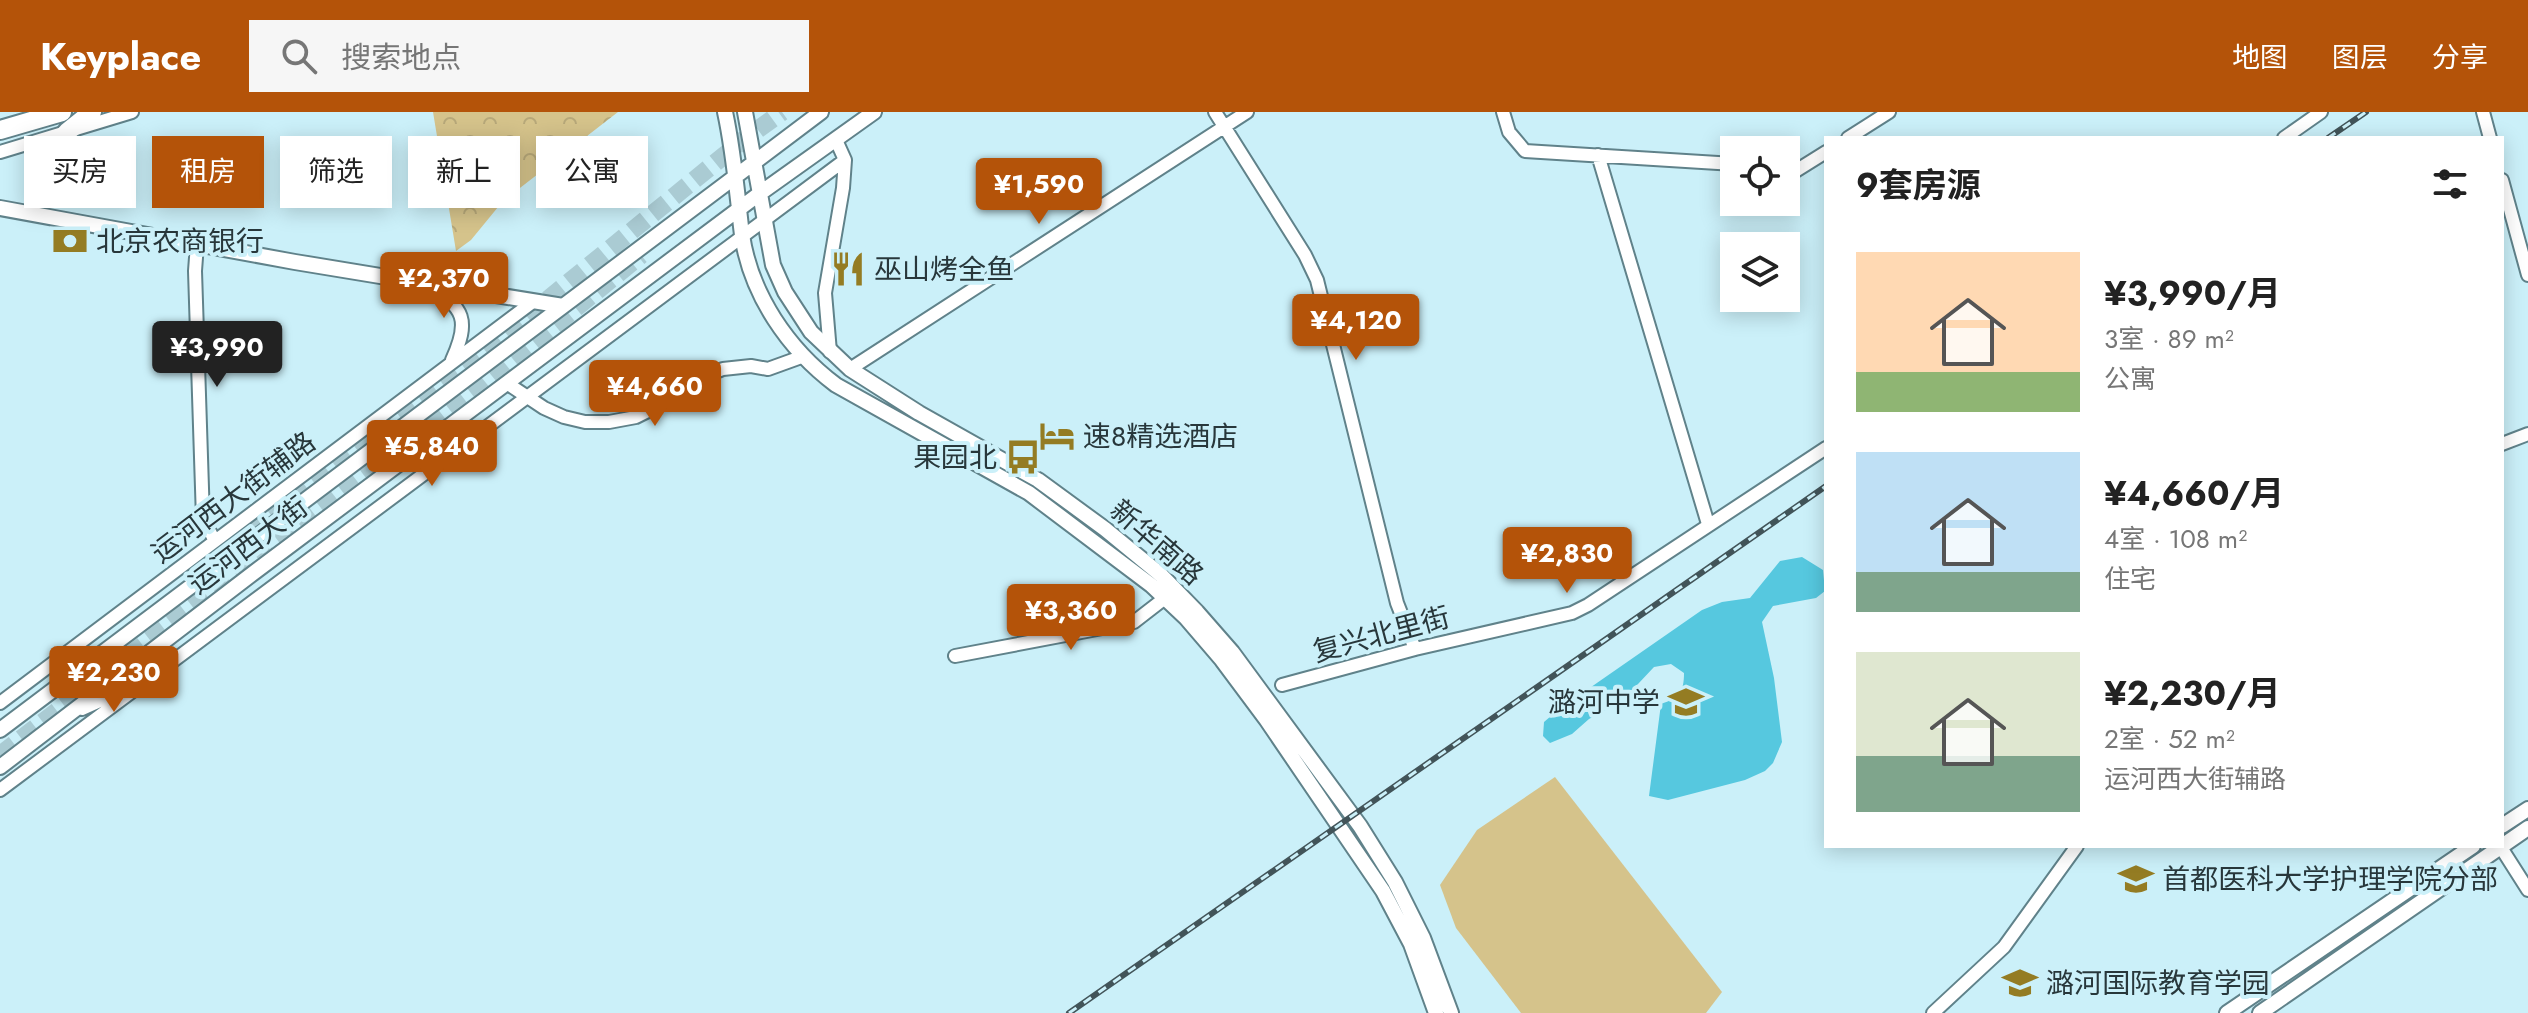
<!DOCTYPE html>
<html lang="zh">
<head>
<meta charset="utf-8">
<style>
	:root { --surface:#fff; --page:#f6f6f6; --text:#222; --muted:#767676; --accent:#b45309 }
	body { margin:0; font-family:Jost,"Noto Sans SC",sans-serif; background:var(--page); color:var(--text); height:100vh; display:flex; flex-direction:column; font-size:30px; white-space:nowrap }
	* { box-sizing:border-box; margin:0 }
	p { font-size:26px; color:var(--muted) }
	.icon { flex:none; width:44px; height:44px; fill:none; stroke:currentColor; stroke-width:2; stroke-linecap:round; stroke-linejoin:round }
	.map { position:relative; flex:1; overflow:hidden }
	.drawer { position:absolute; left:1824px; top:24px; width:680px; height:712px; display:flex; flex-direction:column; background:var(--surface); border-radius:0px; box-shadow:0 4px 20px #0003 }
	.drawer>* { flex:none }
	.guide { position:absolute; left:24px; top:24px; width:760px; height:72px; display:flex; gap:16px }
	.buttons { position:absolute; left:1720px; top:24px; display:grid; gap:16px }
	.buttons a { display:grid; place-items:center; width:80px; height:80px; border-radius:0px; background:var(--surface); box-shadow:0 4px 20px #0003; font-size:40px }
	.price { position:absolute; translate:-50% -68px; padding:0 18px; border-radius:8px; background:var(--accent); color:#fff; font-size:26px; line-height:52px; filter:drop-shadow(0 2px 4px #0008) }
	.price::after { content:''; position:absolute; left:50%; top:48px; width:24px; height:18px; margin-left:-12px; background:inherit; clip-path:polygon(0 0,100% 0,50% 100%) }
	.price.current { background:#222; color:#fff }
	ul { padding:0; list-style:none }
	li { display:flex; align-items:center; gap:24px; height:200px; padding:0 32px }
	li span { display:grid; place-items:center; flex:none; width:224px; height:160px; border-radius:0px; color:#555 }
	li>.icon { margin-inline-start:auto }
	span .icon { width:96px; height:96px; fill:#fffc; stroke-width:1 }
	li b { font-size:34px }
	h2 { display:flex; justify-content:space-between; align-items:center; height:96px; padding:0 32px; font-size:34px }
	.tag { padding:0 28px; border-radius:0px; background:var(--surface); box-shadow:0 4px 20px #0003; font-size:28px; line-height:72px }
	.tag.current { background:var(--accent); color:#fff }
	header { display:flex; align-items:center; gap:48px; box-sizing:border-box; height:112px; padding:0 40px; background:var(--accent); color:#fff }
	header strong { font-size:38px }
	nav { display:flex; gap:44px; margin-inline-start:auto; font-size:28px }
	.search { width:560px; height:72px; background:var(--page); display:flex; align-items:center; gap:20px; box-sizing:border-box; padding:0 28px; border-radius:0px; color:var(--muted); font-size:30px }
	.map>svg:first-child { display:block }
	.grass { fill:#d5c38b }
	.park { fill:url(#park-crowns) }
	.water { fill:#56c8df }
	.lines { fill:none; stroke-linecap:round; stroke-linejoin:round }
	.highway-tunnel { stroke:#aacbd3; stroke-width:18; stroke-dasharray:18 9; stroke-linecap:butt }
	.minor-casing { stroke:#60828a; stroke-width:16 }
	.major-casing { stroke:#60828a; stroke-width:18 }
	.highway-casing { stroke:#60828a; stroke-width:22 }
	.minor { stroke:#fff; stroke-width:12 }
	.major { stroke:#fff; stroke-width:14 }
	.highway { stroke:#fff; stroke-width:18 }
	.rail-casing { stroke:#425459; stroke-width:6 }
	.rail { stroke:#cbf0f9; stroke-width:3; stroke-dasharray:9; stroke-linecap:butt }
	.labels { text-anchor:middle; stroke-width:8; stroke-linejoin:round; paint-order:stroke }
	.poi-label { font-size:28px; fill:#28373b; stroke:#cbf0f9; text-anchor:start }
	.street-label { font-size:28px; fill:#28373b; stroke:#cbf0f9 }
</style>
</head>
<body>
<header>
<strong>Keyplace</strong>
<div class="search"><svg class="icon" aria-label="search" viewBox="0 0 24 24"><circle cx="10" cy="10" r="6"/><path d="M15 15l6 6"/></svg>搜索地点</div>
<nav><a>地图</a><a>图层</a><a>分享</a></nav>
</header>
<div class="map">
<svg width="2528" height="901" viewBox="0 0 2528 901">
	<defs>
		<pattern id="park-crowns" width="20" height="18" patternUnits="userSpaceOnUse" patternTransform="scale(2)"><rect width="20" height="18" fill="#d5c38b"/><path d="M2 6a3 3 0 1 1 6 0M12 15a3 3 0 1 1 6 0" fill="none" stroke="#b7a879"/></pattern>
	</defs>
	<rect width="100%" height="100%" fill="#cbf0f9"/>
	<path class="grass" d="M1555,665L1722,880L1706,901H1521L1456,816L1440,773L1477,718Z"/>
	<path class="park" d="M433,0H618L503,89L471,128L456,139Z"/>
	<path class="water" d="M1802,445L1823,458L1825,479L1816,486L1773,494L1762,510L1774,566L1782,630L1773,651L1765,659L1745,668L1668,688L1649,684L1661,592C1679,586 1684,580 1684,561L1671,552L1654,555L1622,589L1589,607L1572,622L1550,631L1543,624L1544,610L1558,598L1702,498L1722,490L1750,486L1780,449Z"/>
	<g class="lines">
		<path class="highway-tunnel" d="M229,437L465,255L742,29L782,0
			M0,643L481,273L641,143"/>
		<g class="minor-casing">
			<path id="minor" d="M1215,0L1305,143L1317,168L1397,491L1415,537
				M1503,0L1509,20L1525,39L1734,52
				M2483,0L2490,26
				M1848,26L1889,0
				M2284,26L2321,0
				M0,40L132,0
				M1598,43L1708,412
				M1786,65L1826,40
				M2502,68L2528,163
				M197,132L195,159L203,407L215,429
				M428,174C465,195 470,209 452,248
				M830,240L825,181L843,76L845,48L836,28
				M850,257L1247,0
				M508,272L544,296L564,305L585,310H609L636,305L658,294L700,266L723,257L751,254L768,257L804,244
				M2502,332L2528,322
				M955,544L1134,510L1165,486
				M1282,573L1415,537L1572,501L1588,493L1826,336
				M0,591L534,189
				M82,597L124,578
				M0,678L845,48
				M2500,734L2528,778
				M1933,901L2004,835L2077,734"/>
		</g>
		<g class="major-casing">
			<path id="major" d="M725,0C734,41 737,82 742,123C751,183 788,237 836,273L1029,381L1151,473L1186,506L1222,548L1266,607L1383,779L1411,832L1436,901
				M745,0L773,153L785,180L811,220L850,257L919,301L1038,368L1105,417L1161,463L1197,500L1232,540L1360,714L1395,770L1423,826L1451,901
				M0,96L295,150L563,194
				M0,618L821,0
				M0,655L256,459L759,82L874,0
				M2502,714L2528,697
				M2227,901L2473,734
				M2260,901L2528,716"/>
		</g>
		<g class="highway-casing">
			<path id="highway" d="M0,18L62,0
				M67,20L92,0"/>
		</g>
		<use href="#minor" class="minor"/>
		<use href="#major" class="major"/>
		<use href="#highway" class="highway"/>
		<g class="rail-casing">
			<path id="rail" d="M2328,26L2366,0
				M1069,901L1826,374"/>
		</g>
		<use href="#rail" class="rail"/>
	</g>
	<defs>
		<g id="bank-bare" transform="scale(2.76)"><path d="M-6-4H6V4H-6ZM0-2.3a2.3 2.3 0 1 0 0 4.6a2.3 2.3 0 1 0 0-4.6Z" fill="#947c23" stroke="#cbf0f9" stroke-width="2.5" paint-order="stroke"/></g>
		<g id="restaurant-bare" transform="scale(2.76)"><path d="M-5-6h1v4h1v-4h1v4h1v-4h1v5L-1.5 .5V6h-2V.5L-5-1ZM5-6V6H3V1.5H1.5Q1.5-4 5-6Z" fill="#947c23" stroke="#cbf0f9" stroke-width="2.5" paint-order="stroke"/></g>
		<g id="hotel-bare" transform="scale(2.76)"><path d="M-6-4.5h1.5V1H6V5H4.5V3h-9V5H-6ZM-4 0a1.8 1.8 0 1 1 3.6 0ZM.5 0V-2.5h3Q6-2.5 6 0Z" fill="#947c23" stroke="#cbf0f9" stroke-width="2.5" paint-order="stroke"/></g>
		<g id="bus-bare" transform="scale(2.76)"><path d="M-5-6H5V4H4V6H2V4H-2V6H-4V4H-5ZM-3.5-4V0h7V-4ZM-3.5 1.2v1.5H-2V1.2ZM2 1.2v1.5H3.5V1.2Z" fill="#947c23" stroke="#cbf0f9" stroke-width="2.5" paint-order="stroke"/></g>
		<g id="school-bare" transform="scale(2.76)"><path d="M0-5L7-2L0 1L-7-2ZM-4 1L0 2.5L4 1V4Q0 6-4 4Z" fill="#947c23" stroke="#cbf0f9" stroke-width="2.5" paint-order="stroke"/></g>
		<g id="university-bare" transform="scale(2.76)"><path d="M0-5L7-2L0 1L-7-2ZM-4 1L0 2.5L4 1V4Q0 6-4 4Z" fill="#947c23" stroke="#cbf0f9" stroke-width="2.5" paint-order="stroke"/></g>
	</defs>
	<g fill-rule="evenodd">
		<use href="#bank-bare" x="70" y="129"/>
		<use href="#restaurant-bare" x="848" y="157"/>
		<use href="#hotel-bare" x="1057" y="324"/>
		<use href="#bus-bare" x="1023" y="345"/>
		<use href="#school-bare" x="1686" y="590"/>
		<use href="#university-bare" x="2136" y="767"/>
		<use href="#school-bare" x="2020" y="871"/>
	</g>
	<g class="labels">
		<g class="poi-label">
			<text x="96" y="139">北京农商银行</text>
			<text x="874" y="167">巫山烤全鱼</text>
			<text x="1083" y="334">速8精选酒店</text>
			<text x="997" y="355" text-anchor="end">果园北</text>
			<text x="1660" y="600" text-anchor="end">潞河中学</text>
			<text x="2162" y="777">首都医科大学护理学院分部</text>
			<text x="2046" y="881">潞河国际教育学园</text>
		</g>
		<g class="street-label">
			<text transform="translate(233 385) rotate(-37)" y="10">运河西大街辅路</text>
			<text transform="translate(1157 430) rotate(41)" y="10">新华南路</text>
			<text transform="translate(248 433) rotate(-37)" y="10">运河西大街</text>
			<text transform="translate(1381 522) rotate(-15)" y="10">复兴北里街</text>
		</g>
	</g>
</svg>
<div class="buttons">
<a><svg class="icon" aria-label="locate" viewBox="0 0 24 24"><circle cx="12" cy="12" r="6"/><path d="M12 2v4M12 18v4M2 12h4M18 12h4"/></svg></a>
<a><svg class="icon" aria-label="layers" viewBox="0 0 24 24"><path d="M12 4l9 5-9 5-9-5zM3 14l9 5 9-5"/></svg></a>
</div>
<b class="price" style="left:1039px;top:114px">¥1,590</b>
<b class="price" style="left:444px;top:208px">¥2,370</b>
<b class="price" style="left:1356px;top:250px">¥4,120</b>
<b class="price current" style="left:217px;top:277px">¥3,990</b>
<b class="price" style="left:655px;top:316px">¥4,660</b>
<b class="price" style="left:432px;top:376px">¥5,840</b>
<b class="price" style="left:1567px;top:483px">¥2,830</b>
<b class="price" style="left:1071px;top:540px">¥3,360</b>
<b class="price" style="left:114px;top:602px">¥2,230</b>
<div class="guide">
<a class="tag">买房</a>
<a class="tag current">租房</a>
<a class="tag">筛选</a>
<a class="tag">新上</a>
<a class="tag">公寓</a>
</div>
<section class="drawer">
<h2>9套房源<svg class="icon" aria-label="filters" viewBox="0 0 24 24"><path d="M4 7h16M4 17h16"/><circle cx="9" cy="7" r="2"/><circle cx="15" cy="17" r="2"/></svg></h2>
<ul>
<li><span style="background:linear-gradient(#ffd9b3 75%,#8fb573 0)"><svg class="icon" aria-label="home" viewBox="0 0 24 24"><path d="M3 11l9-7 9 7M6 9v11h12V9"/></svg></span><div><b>¥3,990/月</b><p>3室 · 89 m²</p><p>公寓</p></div></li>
<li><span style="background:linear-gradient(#bfe0f5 75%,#7fa58c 0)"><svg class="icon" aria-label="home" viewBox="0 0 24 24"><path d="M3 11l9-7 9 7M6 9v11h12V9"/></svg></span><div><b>¥4,660/月</b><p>4室 · 108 m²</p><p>住宅</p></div></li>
<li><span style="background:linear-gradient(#dfe7d0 65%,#7fa58c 0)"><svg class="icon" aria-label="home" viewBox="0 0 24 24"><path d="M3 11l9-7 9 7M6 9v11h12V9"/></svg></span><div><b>¥2,230/月</b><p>2室 · 52 m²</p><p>运河西大街辅路</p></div></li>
</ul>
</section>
</div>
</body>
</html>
